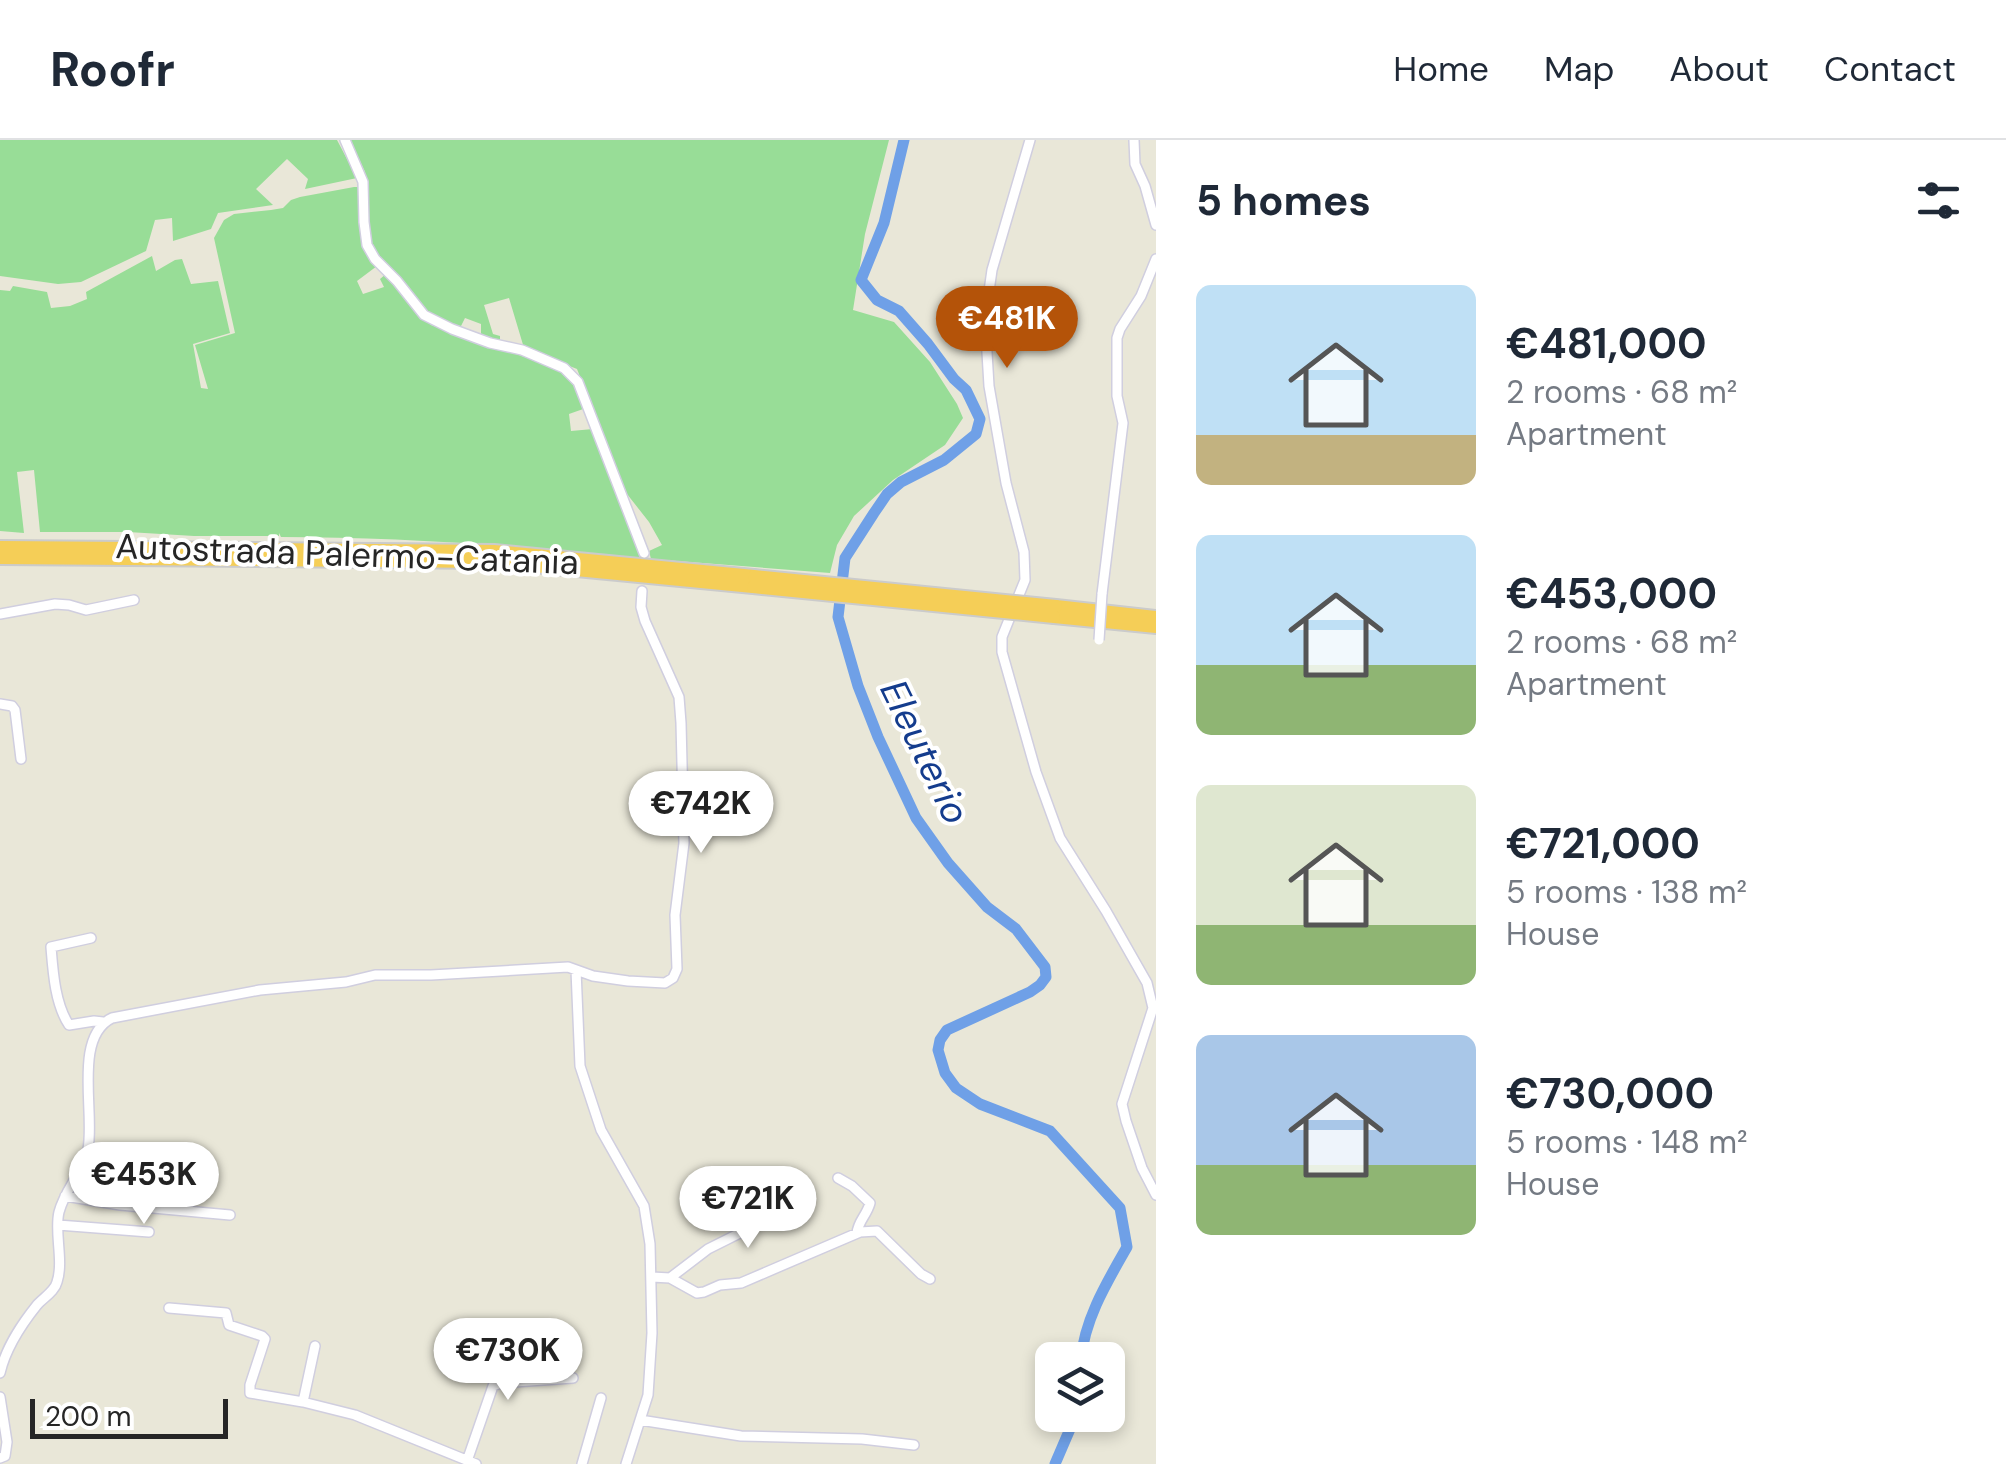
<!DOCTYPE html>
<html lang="en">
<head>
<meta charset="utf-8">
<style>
	:root { --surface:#fff; --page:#f2f2f3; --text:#1f2937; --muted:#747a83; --line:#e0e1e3; --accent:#b45309 }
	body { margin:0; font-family:"DM Sans",sans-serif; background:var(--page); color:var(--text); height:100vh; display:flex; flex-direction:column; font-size:38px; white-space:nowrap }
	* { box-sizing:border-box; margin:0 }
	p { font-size:32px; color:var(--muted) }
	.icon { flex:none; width:55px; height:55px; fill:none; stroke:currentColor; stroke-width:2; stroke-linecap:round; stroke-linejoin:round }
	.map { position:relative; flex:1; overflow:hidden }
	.details { display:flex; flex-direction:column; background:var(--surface); width:850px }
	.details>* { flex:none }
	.controls { position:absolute; left:1035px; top:1202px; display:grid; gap:20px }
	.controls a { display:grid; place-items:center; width:90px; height:90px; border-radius:15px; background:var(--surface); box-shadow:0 5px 15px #0003; font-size:50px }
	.scale { position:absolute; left:30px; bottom:25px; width:198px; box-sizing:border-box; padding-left:10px; border:5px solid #262626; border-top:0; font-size:28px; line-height:35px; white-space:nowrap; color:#262626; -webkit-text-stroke:8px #fff; paint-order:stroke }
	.price { position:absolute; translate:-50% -85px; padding:0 22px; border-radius:35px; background:#fff; color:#222; font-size:32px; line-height:65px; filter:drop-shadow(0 2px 5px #0008) }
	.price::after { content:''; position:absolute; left:50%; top:60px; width:30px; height:22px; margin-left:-15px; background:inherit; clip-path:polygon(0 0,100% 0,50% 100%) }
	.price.selected { background:var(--accent); color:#fff }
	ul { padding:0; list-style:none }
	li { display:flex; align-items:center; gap:30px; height:250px; padding:0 40px }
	li span { display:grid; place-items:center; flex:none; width:280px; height:200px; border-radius:15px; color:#555 }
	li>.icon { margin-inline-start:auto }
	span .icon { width:120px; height:120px; fill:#fffc; stroke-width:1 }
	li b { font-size:42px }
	h2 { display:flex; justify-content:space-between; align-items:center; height:120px; padding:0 40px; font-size:42px }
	header { display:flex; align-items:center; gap:60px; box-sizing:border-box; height:140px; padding:0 50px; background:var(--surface); border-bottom:2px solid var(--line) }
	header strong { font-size:48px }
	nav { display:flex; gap:55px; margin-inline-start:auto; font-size:35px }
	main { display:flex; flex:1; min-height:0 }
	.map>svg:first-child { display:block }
	.green { fill:#98dd97 }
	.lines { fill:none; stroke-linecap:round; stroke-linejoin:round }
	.river { stroke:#6fa0e7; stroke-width:11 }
	.minor-casing { stroke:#d0cedf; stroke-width:12 }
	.highway-casing { stroke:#cbcbcb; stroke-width:16 }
	.minor { stroke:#fff; stroke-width:9 }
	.highway { stroke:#f5ce57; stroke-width:12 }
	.minor-bridge-casing { stroke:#d0cedf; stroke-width:12; stroke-linecap:butt }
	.highway-bridge-casing { stroke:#cbcbcb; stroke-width:16; stroke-linecap:butt }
	.minor-bridge { stroke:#fff; stroke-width:9 }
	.highway-bridge { stroke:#f5ce57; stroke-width:12 }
	.labels { text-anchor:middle; stroke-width:8; stroke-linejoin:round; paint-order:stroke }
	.street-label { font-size:35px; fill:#262626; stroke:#fff }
	.water-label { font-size:38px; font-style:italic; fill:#143c8d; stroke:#fff }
</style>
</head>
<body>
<header>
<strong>Roofr</strong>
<nav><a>Home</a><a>Map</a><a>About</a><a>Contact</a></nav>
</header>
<main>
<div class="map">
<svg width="1156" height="1324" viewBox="0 0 1156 1324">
	<rect width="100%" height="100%" fill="#e9e7d8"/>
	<path class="green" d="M0,0H337L357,38L305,49L308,39L287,19L256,49L273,65L218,73L211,89L173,101L172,78L155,80L146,111L81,142L58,144L0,136Z
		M350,0H889L865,94L853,170L894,182L930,222L957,264L963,278L945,305L893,340L854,376L837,405L830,433L651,419L649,411L662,405L649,382L627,354L577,229L524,208L509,158L484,165L493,194L500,196V201L481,195V184L465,178L460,188L442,181L424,169L372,107L368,88L365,32Z
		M354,47H360C360,78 357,100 377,126L357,141L363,154L384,147L380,139L386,134L431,185L554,227C571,238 578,251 586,268L569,274L571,291L593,289L640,418C521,406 401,397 281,397L279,393V396H194L128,392H40L34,330L17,332L24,393L0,391V150L10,151L13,146L47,152L51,168L70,166L87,159L86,152L152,116L156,131L175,120L182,119L191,144L218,141L230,193L193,204L201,248L208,249L195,205L235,193L214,98L224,80L234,74L271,70L283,68L291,60L300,57Z"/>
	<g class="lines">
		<path class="river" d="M904,0L884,83L861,140L877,160L899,171L928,204L954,239L966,250L980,279L976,294L944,320L901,342L887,354L874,373L845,418L838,477L858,546L878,597L916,678L948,723L987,767L1016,789L1045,827L1046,837L1040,845L1030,852L947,890L940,900L938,910L945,933L956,948L980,964L1050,991L1120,1068L1127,1107C1107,1142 1084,1180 1081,1220
			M1055,1324L1076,1275"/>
		<g class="minor-casing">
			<path id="minor" d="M345,0L363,42L364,82L367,105L375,119L397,141L424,175L452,189L490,203L522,210L564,228L578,242L644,413
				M1030,0L992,130L985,179L989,246L1006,343L1024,412L1025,440L1002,497V512L1036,632L1060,698L1106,771L1147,843L1153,868L1122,964L1126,981L1142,1028L1156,1055
				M1134,0L1135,24L1145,46L1156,85
				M1102,454L1123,283L1117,256V198L1120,189L1141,156L1156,119
				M0,474L55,464L69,465L86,470L134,460
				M0,564L12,566L15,570L21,619
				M91,798L51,807C53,832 55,864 69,885L94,881L103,882
				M576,830L580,926L601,990L644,1066L650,1104L652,1193L648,1255L626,1324
				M838,1038L852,1046L870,1063C867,1075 858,1081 857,1093
				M65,1056L120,1065L230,1075
				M58,1085L149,1092
				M652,1137L670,1138L697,1153L704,1152L720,1145L741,1143L860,1092L877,1091L921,1134L930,1139
				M670,1138L708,1109L752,1087L803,1057
				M169,1168L226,1173L229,1185L262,1196L265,1199L250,1245V1253L303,1262L355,1275L476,1324
				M0,1233C6,1207 21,1185 37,1165C43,1158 55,1151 57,1142C64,1121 54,1092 59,1072C65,1049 83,1032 88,1009C95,972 73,897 112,878L260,850L346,842L375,835H431L568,827L593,836L628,841L665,843L673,838L677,829L675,775L684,703L681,583L679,557L645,481L641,467L642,451
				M0,1257L7,1302L5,1316L0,1318
				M303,1262L315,1206
				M640,1280L741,1296L862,1299L914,1305
				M467,1321L493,1246L501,1243L573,1238
				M582,1324L601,1258"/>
		</g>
		<g class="highway-casing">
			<path id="highway" d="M0,407L494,411L754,436
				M0,418L494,422L753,447
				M1056,466L1156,477
				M1054,477L1156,487"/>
		</g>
		<use href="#minor" class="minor"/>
		<use href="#highway" class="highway"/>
		<g class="minor-bridge-casing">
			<path id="minor-bridge" d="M1099,500L1102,454"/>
		</g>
		<g class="highway-bridge-casing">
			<path id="highway-bridge" d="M754,436L1056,466
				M753,447L1054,477"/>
		</g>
		<use href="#minor-bridge" class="minor-bridge"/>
		<use href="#highway-bridge" class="highway-bridge"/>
	</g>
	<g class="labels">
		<g class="street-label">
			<text transform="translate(347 414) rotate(2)" y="12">Autostrada Palermo-Catania</text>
		</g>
		<g class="water-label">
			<text transform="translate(925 612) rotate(64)" y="13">Eleuterio</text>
		</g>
	</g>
</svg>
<div class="controls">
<a><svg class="icon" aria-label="layers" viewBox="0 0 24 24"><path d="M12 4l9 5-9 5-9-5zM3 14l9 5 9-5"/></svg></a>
</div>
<div class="scale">200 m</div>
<b class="price selected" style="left:1007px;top:231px">€481K</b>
<b class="price" style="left:701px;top:716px">€742K</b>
<b class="price" style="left:144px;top:1087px">€453K</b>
<b class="price" style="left:748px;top:1111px">€721K</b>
<b class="price" style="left:508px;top:1263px">€730K</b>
</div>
<section class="details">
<h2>5 homes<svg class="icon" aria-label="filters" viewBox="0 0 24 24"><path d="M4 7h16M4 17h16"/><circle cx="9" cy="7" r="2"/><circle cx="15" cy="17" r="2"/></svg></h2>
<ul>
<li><span style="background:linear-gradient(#bfe0f5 75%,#c2b280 0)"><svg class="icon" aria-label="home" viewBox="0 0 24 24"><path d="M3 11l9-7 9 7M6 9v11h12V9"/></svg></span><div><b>€481,000</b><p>2 rooms · 68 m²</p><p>Apartment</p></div></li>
<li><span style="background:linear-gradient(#bfe0f5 65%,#8fb573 0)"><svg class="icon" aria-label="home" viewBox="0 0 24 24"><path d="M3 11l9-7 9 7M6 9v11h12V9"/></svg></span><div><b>€453,000</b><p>2 rooms · 68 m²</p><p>Apartment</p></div></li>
<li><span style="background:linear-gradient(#dfe7d0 70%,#8fb573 0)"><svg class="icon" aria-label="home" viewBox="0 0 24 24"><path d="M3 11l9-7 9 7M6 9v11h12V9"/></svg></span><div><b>€721,000</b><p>5 rooms · 138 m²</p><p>House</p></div></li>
<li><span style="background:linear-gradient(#a9c7e8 65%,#8fb573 0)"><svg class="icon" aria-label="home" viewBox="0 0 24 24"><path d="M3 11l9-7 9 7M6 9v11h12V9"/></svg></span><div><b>€730,000</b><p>5 rooms · 148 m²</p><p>House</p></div></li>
</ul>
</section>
</main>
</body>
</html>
